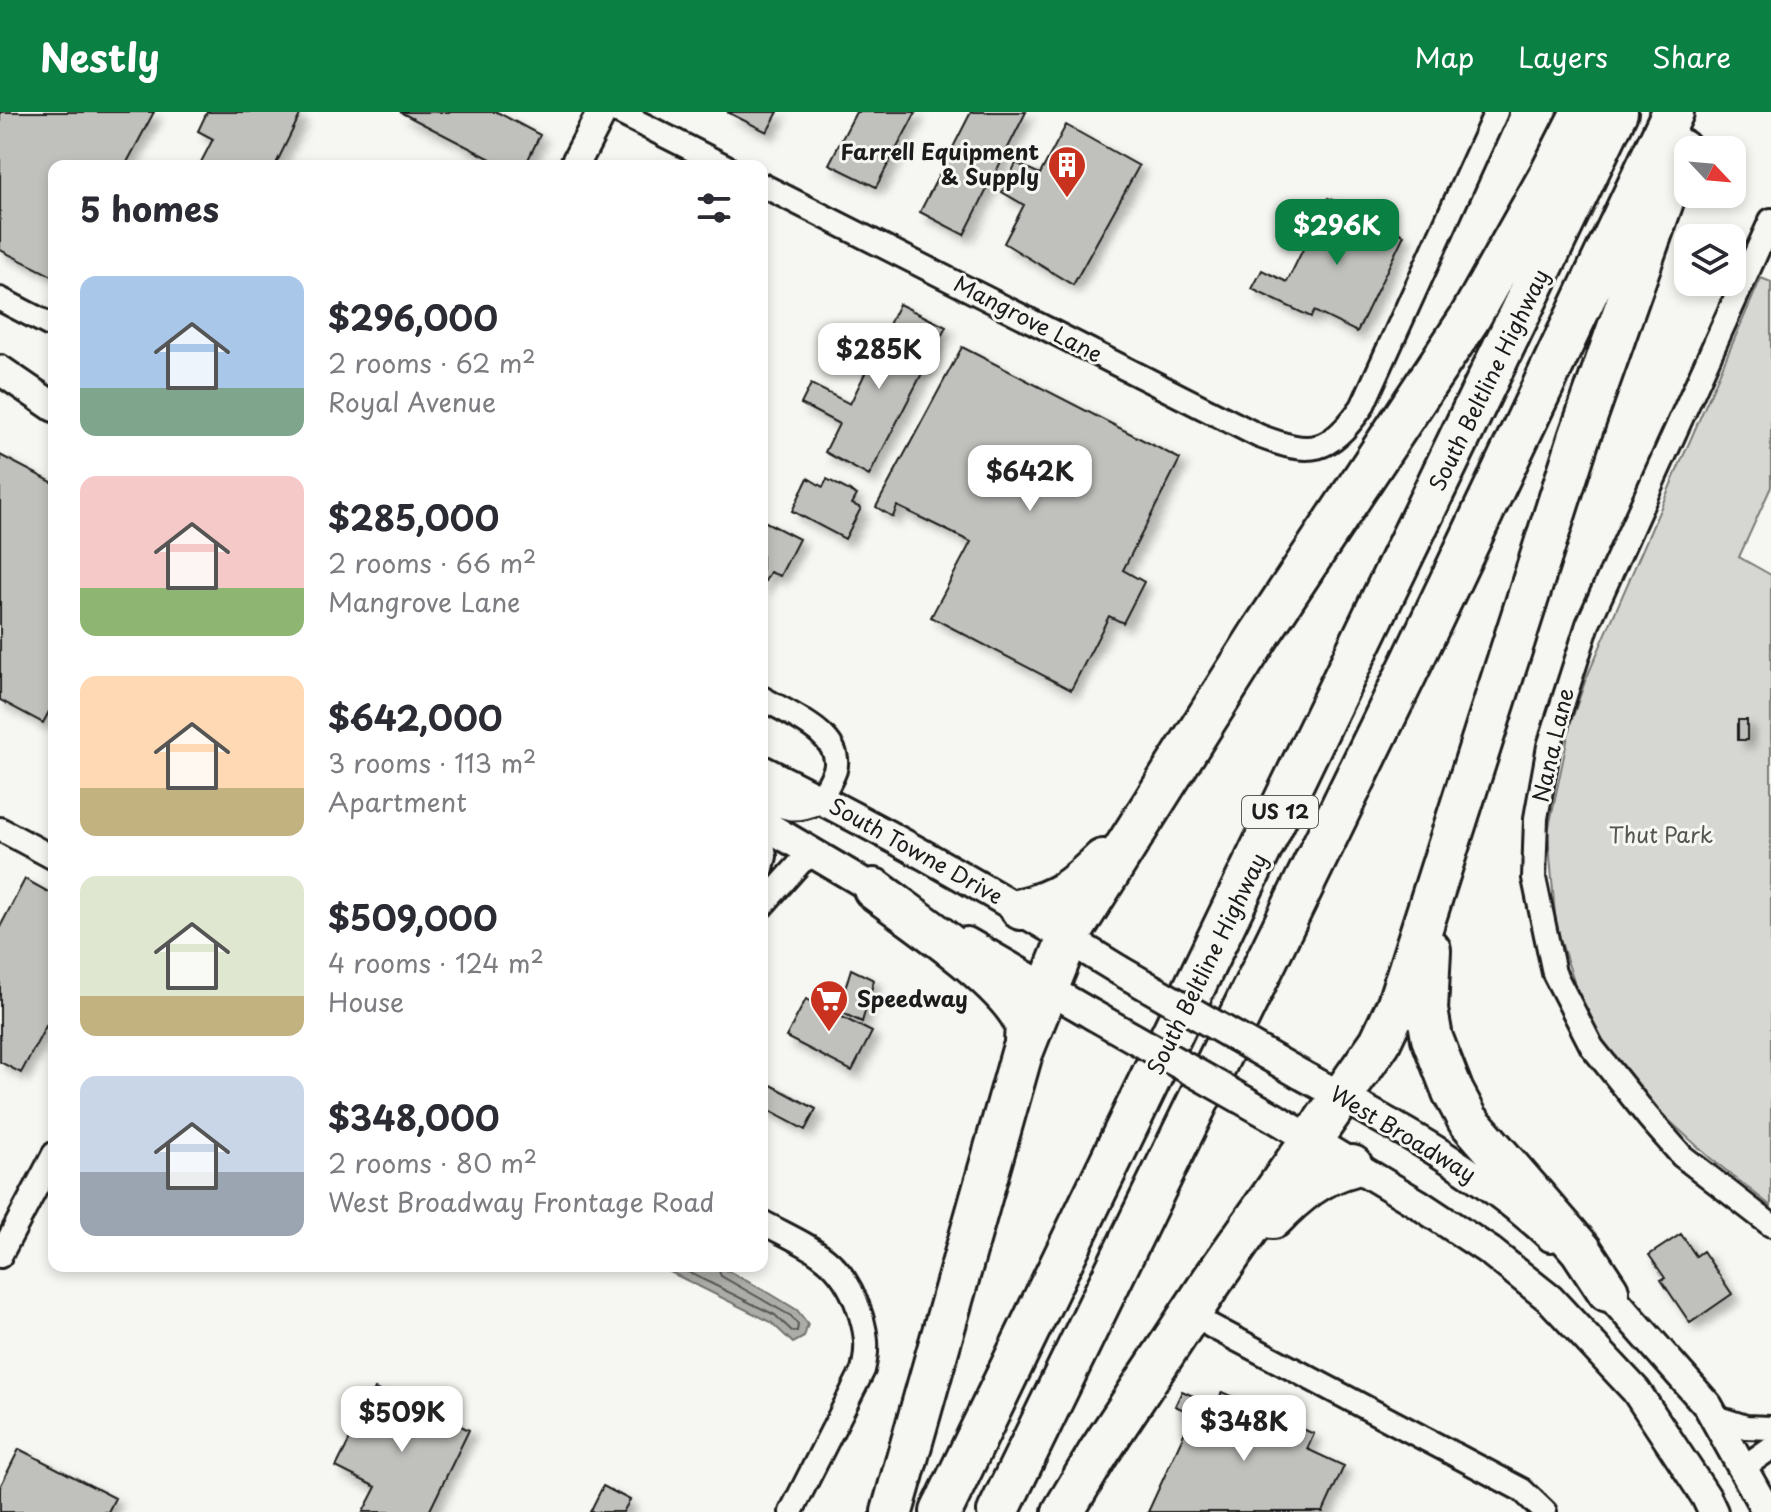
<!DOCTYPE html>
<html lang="en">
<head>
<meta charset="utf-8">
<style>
	:root { --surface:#fff; --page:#f7f7f7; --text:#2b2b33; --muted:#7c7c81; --accent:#0b8043 }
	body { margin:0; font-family:"Playpen Sans",sans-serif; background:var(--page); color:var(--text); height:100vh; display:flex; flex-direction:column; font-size:30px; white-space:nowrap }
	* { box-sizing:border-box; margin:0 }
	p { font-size:26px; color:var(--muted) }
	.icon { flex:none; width:44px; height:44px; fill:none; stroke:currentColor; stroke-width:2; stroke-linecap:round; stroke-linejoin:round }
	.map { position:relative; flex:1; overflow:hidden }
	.details { position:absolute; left:48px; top:48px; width:720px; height:1112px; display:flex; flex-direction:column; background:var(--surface); border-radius:16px; box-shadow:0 4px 12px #0003 }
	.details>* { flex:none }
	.needle { width:52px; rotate:116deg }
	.fabs { position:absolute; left:1674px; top:24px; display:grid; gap:16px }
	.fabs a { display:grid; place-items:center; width:72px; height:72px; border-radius:16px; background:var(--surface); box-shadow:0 4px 12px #0003; font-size:40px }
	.price { position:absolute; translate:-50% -68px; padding:0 18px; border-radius:16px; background:#fff; color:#222; font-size:26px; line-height:52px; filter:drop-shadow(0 2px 4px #0008) }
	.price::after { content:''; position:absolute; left:50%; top:48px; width:24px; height:18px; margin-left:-12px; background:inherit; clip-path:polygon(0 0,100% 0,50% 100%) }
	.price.on { background:var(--accent); color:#fff }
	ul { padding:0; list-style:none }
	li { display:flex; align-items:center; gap:24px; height:200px; padding:0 32px }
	li span { display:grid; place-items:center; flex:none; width:224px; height:160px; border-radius:16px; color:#555 }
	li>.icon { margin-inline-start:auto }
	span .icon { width:96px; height:96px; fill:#fffc; stroke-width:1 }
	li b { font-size:34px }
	h2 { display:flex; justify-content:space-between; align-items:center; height:96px; padding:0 32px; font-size:34px }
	header { display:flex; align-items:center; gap:48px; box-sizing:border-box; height:112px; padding:0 40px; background:var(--accent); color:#fff }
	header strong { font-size:38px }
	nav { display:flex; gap:44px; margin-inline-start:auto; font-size:28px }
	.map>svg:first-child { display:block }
	.green { fill:#d6d6d2; stroke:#797977; stroke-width:2 }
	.water { fill:#acaca9; stroke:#727271; stroke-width:2 }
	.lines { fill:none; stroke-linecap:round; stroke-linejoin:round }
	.shore { stroke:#565654; stroke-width:2 }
	.building { fill:#c0c0bd; stroke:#1c1c1c; stroke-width:2; filter:url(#shadow) }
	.minor-casing { stroke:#1c1c1c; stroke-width:28 }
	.tertiary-casing { stroke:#1c1c1c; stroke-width:34 }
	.motorway-casing { stroke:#1c1c1c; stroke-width:46 }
	.minor { stroke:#f6f6f2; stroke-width:22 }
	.tertiary { stroke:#f6f6f2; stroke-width:28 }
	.motorway { stroke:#f6f6f2; stroke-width:40 }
	.tertiary-bridge-casing { stroke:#1c1c1c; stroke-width:34; stroke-linecap:butt }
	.tertiary-bridge { stroke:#f6f6f2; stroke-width:28 }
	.labels { text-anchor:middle; stroke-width:6; stroke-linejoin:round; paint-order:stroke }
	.shield { fill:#f6f6f2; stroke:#5d5d5c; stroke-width:2 }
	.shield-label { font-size:20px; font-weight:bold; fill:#1c1c1c }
	.poi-label { font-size:22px; font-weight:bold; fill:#1c1c1c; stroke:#f6f6f2; text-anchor:end }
	.street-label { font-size:22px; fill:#1c1c1c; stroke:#f6f6f2 }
	.park-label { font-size:22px; fill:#545453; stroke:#f6f6f2 }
</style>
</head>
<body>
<header>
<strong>Nestly</strong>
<nav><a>Map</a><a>Layers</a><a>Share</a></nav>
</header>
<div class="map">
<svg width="1771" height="1400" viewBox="0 0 1771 1400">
	<defs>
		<filter id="shadow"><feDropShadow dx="7" dy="7" stdDeviation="4" flood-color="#0004"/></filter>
	</defs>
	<rect width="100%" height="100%" fill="#f6f6f2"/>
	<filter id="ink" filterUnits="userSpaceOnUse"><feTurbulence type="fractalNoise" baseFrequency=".0125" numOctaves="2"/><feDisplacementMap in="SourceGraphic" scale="16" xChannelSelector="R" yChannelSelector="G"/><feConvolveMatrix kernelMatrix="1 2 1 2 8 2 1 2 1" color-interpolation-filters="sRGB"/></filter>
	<g filter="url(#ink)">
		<path class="green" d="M1761,166L1771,170V375L1739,445L1771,463V1094L1709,1045L1637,979L1584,900L1556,815L1548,720L1571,610L1586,567Z"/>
		<path class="water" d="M658,1154H719L771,1182L797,1198L808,1212L804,1225L793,1231L771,1210Z"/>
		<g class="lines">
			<path class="shore" d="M676,1154L775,1203L792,1219H797L798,1213L791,1204L721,1164L717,1154"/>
		</g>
		<path class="building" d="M0,0H154L125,54H54V165L0,138Z
			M207,0H295L300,3L275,54H199L213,27L198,19Z
			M400,0H497L540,23L525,54H504Z
			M727,0H778L767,20Z
			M856,0H916L876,75L829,52Z
			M971,0H1026L964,123L920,100Z
			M1066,13L1139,54L1073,173L1004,131L1024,93L1002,80L1016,51L1040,62Z
			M1328,86L1404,123L1357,220L1314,199L1311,205L1252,177L1262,158L1287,170Z
			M899,192L946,215L869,364L825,340L839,312L801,292L811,272L850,292Z
			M962,235L1180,347L1123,458L1144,470L1123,511L1109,504L1071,578L931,505L971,430L897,394L893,405L876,395Z
			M0,343L54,371V590L43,611L0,588Z
			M808,366L823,375L827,367L857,383L852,392L861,396L845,427L792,399Z
			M762,408L799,427L780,464L770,460L762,475Z
			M1738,608H1747V628H1738Z
			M25,767L54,783V899L21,961L0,950V815Z
			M851,857L874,868L862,910L838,899Z
			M806,887L872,920L852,959L786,925Z
			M762,968L816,997L805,1018L762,995Z
			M1681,1122L1696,1144L1703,1139L1732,1182L1690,1211L1661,1168L1665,1166L1649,1143Z
			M375,1277L419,1299L421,1294L469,1318L429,1400H363L376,1375L336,1355Z
			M1182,1279L1215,1294L1222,1280L1314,1322L1307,1337L1344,1354L1323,1400H1148L1193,1302L1175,1294Z
			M19,1337L115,1386L108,1400H0V1375Z
			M603,1374L630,1388L623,1400H590Z"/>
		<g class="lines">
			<g class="minor-casing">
				<path id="minor" d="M618,0L725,54
					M762,73L1259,324C1312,344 1328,342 1362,295L1496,0
					M1771,108L1588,512L1549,634L1536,706L1534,766L1554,861L1592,935L1648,1005L1682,1044L1771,1113
					M0,187L54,215
					M762,586C787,601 845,623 835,658C832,667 825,678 820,687
					M0,717L54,746
					M762,726L765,744L762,756
					M762,794L801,750L815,742
					M762,1110C812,1137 843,1145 861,1204C867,1224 868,1238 863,1258L791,1400
					M0,1144L54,1042
					M1211,1214L1522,1378L1545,1400
					M1715,1305L1746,1315L1771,1316
					M1744,1355L1771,1336"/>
			</g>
			<g class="tertiary-casing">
				<path id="tertiary" d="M574,54L602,0
					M0,258L54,295
					M762,658C884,718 1003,786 1119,858
					M762,681C787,695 793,698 820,687
					M762,711L889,786
					M967,830L1093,903
					M1300,962C1388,1010 1477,1056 1551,1125
					M1275,1006L1417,1091L1491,1140L1550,1187L1636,1279L1706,1385L1713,1400
					M1596,1167L1708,1294L1767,1400"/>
			</g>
			<g class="motorway-casing">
				<path id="motorway" d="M874,777C914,807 1001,865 1023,907C1027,915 1025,923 1025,931
					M1021,797C1060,788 1075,775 1103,748
					M1430,838L1427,898L1432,926L1453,980L1468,1008L1581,1138L1608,1179
					M1273,1106C1296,1082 1320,1062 1352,1054
					M892,1400L1022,941L1068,826L1260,522L1469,207L1551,61L1582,0
					M941,1400L1617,0
					M998,1400L1412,550L1673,0
					M1063,1400L1099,1340L1212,1169L1380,930L1397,894L1579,326L1681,38"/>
			</g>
			<use href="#minor" class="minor"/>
			<use href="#tertiary" class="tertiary"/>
			<use href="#motorway" class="motorway"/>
			<g class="tertiary-bridge-casing">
				<path id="tertiary-bridge" d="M1119,858L1300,962
					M1093,903L1275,1006"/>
			</g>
			<use href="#tertiary-bridge" class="tertiary-bridge"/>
		</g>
	</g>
	<defs>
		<g id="building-pin" transform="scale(2)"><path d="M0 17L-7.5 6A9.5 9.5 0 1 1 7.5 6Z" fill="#c8321e" stroke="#f6f6f2"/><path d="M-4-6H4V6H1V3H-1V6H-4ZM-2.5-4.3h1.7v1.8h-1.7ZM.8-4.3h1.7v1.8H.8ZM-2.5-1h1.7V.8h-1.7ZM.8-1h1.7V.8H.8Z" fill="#fff"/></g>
		<g id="supermarket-pin" transform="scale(2)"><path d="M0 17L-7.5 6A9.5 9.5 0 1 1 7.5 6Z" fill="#c8321e" stroke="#f6f6f2"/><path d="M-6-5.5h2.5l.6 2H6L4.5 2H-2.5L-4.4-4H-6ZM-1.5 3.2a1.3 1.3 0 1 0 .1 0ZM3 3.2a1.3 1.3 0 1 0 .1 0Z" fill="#fff"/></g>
	</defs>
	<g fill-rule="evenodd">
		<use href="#building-pin" x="1067" y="53"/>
		<use href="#supermarket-pin" x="829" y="887"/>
	</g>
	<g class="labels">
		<rect class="shield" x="1242" y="684" width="76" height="32" rx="6"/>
		<g class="shield-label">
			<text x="1280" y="707">US 12</text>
		</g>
		<g class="poi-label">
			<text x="1039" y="48">Farrell Equipment<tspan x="1039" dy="25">&amp; Supply</tspan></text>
			<text x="857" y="895" text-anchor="start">Speedway</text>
		</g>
		<g class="street-label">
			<text transform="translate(1028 207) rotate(27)" y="8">Mangrove Lane</text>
			<text transform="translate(1489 268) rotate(-64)" y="8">South Beltline Highway</text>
			<text transform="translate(1553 633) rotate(-77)" y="8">Nana Lane</text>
			<text transform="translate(916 739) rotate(29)" y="8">South Towne Drive</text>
			<text transform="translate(1207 852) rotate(-64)" y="8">South Beltline Highway</text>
			<text transform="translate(1403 1022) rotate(31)" y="8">West Broadway</text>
		</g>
		<g class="park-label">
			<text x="1661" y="731">Thut Park</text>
		</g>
	</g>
</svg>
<div class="fabs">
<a><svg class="needle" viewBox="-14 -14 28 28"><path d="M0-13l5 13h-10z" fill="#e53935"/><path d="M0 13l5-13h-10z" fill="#7c7c81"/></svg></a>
<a><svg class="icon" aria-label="layers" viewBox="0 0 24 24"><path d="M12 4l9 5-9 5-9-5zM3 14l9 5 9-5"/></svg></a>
</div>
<b class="price on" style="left:1337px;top:155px">$296K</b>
<b class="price" style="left:879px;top:279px">$285K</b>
<b class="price" style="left:1030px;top:401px">$642K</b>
<b class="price" style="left:402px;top:1342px">$509K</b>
<b class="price" style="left:1244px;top:1351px">$348K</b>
<section class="details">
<h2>5 homes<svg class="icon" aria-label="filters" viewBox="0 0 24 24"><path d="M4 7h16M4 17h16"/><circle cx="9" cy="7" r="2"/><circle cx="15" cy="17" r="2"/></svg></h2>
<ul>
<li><span style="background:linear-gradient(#a9c7e8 70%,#7fa58c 0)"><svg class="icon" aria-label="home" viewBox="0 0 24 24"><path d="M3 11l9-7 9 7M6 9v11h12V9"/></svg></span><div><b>$296,000</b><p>2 rooms · 62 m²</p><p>Royal Avenue</p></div></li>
<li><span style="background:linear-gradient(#f6c9c9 70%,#8fb573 0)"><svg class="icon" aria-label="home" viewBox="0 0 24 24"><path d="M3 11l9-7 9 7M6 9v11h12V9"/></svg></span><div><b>$285,000</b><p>2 rooms · 66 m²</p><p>Mangrove Lane</p></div></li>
<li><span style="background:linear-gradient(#ffd9b3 70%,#c2b280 0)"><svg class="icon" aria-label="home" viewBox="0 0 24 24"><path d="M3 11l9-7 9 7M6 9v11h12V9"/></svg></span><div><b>$642,000</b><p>3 rooms · 113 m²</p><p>Apartment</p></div></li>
<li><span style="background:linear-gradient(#dfe7d0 75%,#c2b280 0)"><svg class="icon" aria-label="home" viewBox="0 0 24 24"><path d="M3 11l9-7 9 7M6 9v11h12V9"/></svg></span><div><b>$509,000</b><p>4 rooms · 124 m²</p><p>House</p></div></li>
<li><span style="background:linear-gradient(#c9d6e8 60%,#9aa5b1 0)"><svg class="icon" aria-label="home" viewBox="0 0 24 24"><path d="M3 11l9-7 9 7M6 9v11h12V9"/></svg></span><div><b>$348,000</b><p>2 rooms · 80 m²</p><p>West Broadway Frontage Road</p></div></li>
</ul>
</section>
</div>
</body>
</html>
